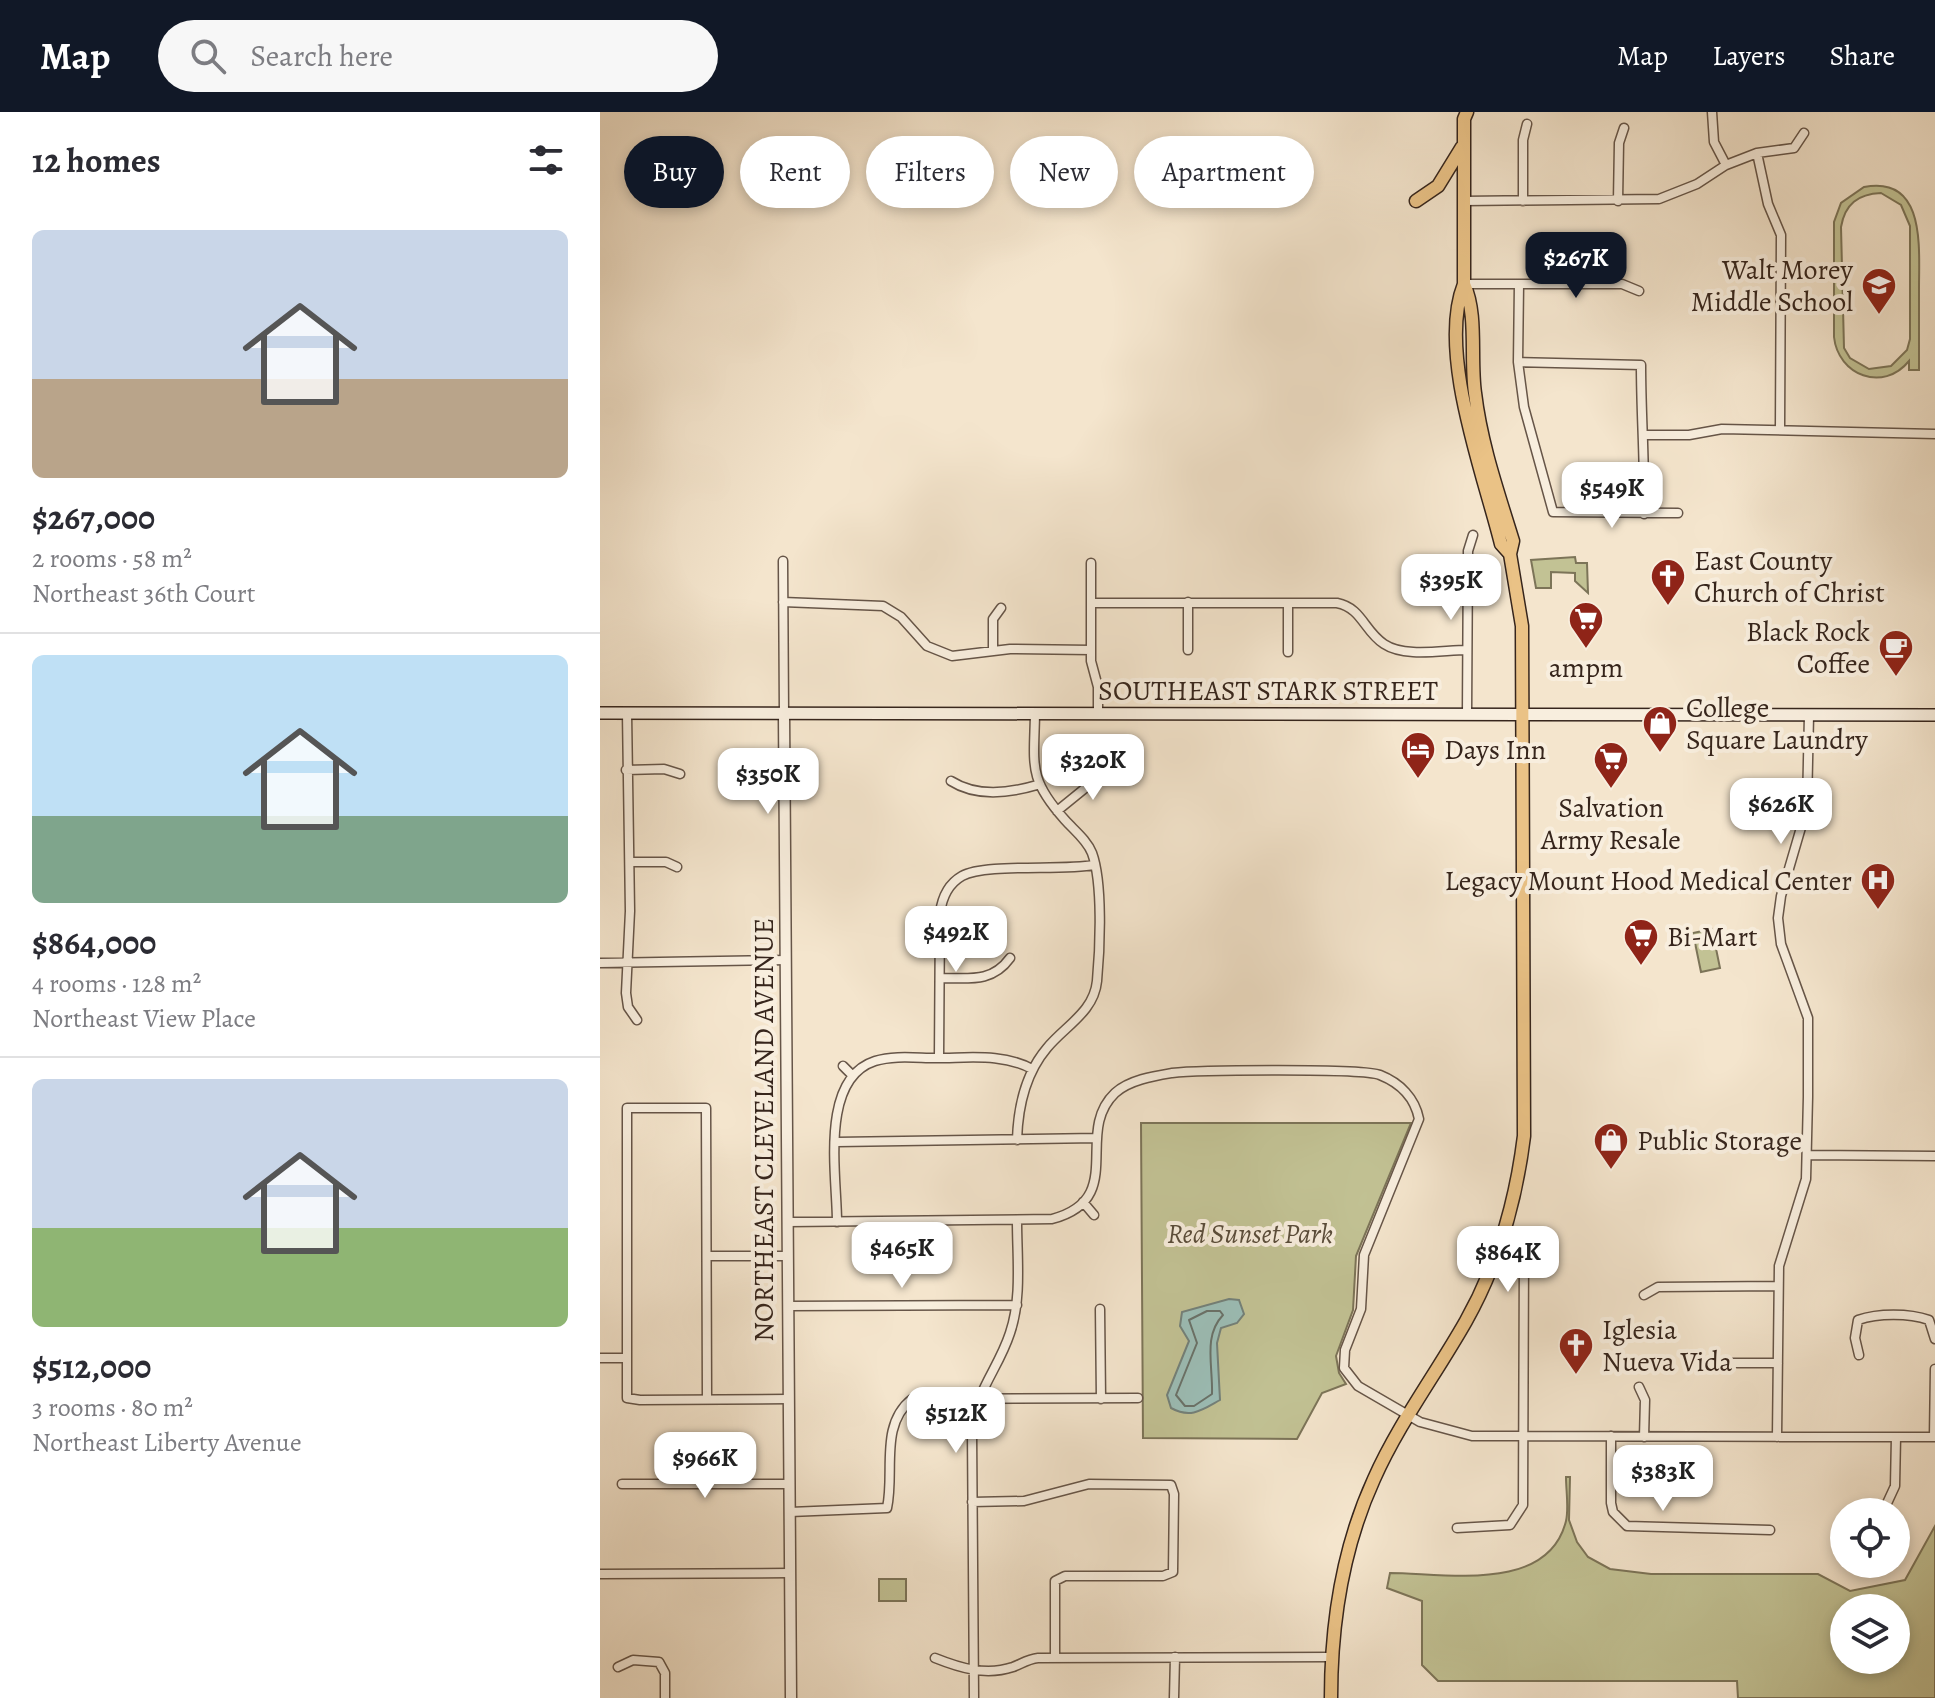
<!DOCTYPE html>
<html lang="en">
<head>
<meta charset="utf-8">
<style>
	:root { --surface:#fff; --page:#f7f7f7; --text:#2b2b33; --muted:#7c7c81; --line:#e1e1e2; --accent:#111827 }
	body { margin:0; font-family:Alegreya,serif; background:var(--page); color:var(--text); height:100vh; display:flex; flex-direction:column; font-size:30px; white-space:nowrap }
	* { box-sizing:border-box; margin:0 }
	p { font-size:26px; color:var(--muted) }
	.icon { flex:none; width:44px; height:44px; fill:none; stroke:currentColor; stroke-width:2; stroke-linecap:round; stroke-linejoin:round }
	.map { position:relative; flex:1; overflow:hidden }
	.sheet { display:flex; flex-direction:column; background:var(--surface); width:600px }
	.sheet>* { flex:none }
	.hud { position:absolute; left:24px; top:24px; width:760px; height:72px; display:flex; gap:16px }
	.tools { position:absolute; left:1230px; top:1386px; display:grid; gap:16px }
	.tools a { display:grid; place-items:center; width:80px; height:80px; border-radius:50%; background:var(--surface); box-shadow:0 4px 12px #0003; font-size:40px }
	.price { position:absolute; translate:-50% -68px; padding:0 18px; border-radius:16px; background:#fff; color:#222; font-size:26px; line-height:52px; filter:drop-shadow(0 2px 4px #0008) }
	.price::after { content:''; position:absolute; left:50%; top:48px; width:24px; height:18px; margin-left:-12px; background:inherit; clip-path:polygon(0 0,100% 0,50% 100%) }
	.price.selected { background:var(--accent); color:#fff }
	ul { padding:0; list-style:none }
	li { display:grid; align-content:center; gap:16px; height:424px; padding:0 32px }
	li+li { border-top:2px solid var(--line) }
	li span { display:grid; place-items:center; height:248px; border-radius:12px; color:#555 }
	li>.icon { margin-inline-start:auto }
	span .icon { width:144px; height:144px; fill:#fffc; stroke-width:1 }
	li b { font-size:34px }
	h2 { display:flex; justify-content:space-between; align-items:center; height:96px; padding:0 32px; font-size:34px }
	.pill { padding:0 28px; border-radius:36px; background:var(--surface); box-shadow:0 4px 12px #0003; font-size:28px; line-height:72px }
	.pill.selected { background:var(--accent); color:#fff }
	header { display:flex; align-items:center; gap:48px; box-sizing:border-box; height:112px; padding:0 40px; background:var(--accent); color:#fff }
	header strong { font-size:38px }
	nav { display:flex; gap:44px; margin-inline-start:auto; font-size:28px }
	.search { width:560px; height:72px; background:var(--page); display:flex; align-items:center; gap:20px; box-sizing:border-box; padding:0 28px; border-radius:44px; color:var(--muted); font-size:30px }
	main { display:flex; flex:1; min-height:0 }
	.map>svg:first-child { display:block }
	.green { fill:#c2c294; stroke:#7c7458; stroke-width:2; fill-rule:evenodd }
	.water { fill:#9cbfb8; stroke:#73817a; stroke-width:2 }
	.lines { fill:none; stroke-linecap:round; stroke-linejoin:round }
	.shore { stroke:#69726a; stroke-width:2 }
	.minor-casing { stroke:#665548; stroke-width:11 }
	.tertiary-casing { stroke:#665548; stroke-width:13 }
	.secondary-casing { stroke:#36251c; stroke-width:14 }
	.trunk-casing { stroke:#36251c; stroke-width:15 }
	.minor { stroke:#f8eede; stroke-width:8 }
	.tertiary { stroke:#f8eede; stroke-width:10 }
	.secondary { stroke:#f8eede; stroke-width:11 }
	.trunk { stroke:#eac286; stroke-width:12 }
	.labels { text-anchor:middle; stroke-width:8; stroke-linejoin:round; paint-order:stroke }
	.poi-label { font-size:28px; fill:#36251c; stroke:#f8eede; text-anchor:start }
	.street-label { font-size:28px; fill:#36251c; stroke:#f8eede }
	.park-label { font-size:28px; font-style:italic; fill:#594c3a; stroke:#f8eede }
</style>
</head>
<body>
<header>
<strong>Map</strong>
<div class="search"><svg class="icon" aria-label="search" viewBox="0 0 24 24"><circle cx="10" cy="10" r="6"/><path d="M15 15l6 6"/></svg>Search here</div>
<nav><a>Map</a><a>Layers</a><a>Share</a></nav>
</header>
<main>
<section class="sheet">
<h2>12 homes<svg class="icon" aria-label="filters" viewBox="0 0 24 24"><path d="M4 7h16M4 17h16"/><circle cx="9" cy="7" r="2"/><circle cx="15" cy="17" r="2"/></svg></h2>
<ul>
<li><span style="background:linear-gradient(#c9d6e8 60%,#b9a48a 0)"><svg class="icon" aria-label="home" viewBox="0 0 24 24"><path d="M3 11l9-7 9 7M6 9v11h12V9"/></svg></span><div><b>$267,000</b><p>2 rooms · 58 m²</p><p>Northeast 36th Court</p></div></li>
<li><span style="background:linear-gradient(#bfe0f5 65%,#7fa58c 0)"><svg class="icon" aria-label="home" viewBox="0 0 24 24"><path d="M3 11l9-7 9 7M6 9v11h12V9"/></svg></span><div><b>$864,000</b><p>4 rooms · 128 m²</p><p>Northeast View Place</p></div></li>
<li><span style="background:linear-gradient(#c9d6e8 60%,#8fb573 0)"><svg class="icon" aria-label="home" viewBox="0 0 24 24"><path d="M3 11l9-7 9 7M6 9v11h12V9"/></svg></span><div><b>$512,000</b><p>3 rooms · 80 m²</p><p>Northeast Liberty Avenue</p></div></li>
</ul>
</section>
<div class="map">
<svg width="1335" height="1586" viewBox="0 0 1335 1586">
	<rect width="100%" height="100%" fill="#f4e5cd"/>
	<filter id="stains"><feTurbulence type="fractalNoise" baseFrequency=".0025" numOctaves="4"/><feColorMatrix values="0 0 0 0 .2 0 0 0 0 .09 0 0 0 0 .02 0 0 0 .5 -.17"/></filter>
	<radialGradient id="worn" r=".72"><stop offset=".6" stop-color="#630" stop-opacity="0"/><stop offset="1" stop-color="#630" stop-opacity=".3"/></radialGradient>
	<path class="green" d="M1264,75C1326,63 1319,136 1319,176C1319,203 1319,230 1319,258H1309V249C1283,281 1238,263 1234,225V110L1241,91ZM1281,81L1301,93L1310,114V227L1307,238L1291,254L1269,257L1250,246L1244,236L1241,115C1245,92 1258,82 1281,81Z
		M975,445L976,451H987L988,481L975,469V461L951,460V476H936L931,448Z
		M1112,817L1120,856L1101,860L1093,821Z
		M541,1011H811L756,1144L753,1198L736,1244L739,1261L746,1272L722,1281L697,1327L543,1326Z
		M966,1365H970L969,1408L977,1430L988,1445L1010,1457L1051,1462H1218L1250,1479L1305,1468L1335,1414V1586H1138L1137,1569H838L822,1553V1489L787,1476L790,1461C844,1461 948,1482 966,1409C969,1396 966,1379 966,1365ZM1244,1496H1296V1548H1244Z
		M279,1467H306V1489H279Z"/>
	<path class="water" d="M629,1187L639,1188L644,1202L637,1211L621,1216L617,1231L620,1288C602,1298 591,1307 571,1296L567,1283L589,1229L580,1214L582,1200Z"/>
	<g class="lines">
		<path class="shore" d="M607,1199H620L623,1203C603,1224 613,1253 612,1282L594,1294H585L576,1283L597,1231L589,1208Z"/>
		<g class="minor-casing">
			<path id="minor" d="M1112,0L1114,30L1126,53
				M1157,41L1168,92L1181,123L1180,317
				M864,89L1059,87L1097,72L1126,53L1157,41L1194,36L1204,21
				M923,89V28L927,12
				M1018,89L1019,31L1024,16
				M864,172H1022L1039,179
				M919,172L918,250L924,295L953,400L1078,401
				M918,250L1041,253C1041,303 1045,351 1044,402
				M1045,323H1089L1122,317L1335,322
				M183,449L184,602
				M491,451V549L498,575V602
				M183,490L283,494L301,505L327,534L352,544L410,537L491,538
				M588,490V538
				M491,491H737C762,496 764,519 784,532C805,546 843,538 867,538
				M393,539V507L401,496
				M688,540V491
				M27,601L30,799L26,881L28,895L37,908
				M867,602L868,439L873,423
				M26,658L64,657L80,662
				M351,669C376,685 410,681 437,673
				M457,699L489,673L490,661
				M30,750H66L77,755
				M0,851L186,848
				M340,866C369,866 392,871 410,846
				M339,946L340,801C342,786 348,772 362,764C385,751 462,759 494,753
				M243,954L252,963
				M417,1028C418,994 425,962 447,936C465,914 494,900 497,869C500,837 503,771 492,741C487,728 474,718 465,708C428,667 434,654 435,602
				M237,1030L497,1026
				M1208,1043L1335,1044
				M483,1090L494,1103
				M188,1110L452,1107C528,1087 473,1021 515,981C529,968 554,964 572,961C598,958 762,956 780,963C800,971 815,986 819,1007L764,1143L761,1197L745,1238L744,1256L758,1274L820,1310L872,1324L1335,1325
				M237,1110C237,1064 219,967 275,949C294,943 317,946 336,946C369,946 403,941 432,957
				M107,1144H188
				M1044,1183L1058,1175L1178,1174
				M188,1194L417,1193
				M500,1197L501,1287
				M1259,1243L1255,1226L1258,1208C1278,1201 1309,1201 1329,1208L1335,1227
				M0,1246H27
				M1128,1251H1178
				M1039,1275L1045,1288L1044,1325
				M107,1287L106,996H27V1286L40,1288L189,1287
				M1011,1324V1391L1013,1400L1027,1414L1170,1418
				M1177,1325L1179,1154L1206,1067L1208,985V906L1181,832L1178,806L1181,784L1207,695L1209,603
				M1334,1325L1335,1257
				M22,1372H189
				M372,1390L424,1389L489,1372L571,1373L574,1382L573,1460L563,1464H465L455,1469V1546
				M190,1400L287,1396C295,1360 279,1313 312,1287L538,1286
				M1283,1400L1295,1374L1296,1325
				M857,1416L910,1413L923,1393L924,1138L931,1122
				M0,1462L190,1461
				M335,1546C360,1556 386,1564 413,1555C421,1552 428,1547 438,1546L731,1545
				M18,1555L33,1548L59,1550L65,1561V1586
				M374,1586L372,1319C376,1277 398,1258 410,1221C422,1186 417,1146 417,1109
				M574,1586L575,1545"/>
		</g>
		<g class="tertiary-casing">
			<path id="tertiary" d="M184,602L191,1586"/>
		</g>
		<g class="secondary-casing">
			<path id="secondary" d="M0,601L1335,603"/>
		</g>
		<g class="trunk-casing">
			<path id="trunk" d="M867,0L864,7V172C837,240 884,363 901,432L910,442
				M816,89L838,74L862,35
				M731,1586C731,1510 742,1437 774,1367C799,1311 836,1262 866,1209C898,1152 916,1089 924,1024L922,514L910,442L913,429C898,380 881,332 875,281C870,246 878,203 864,172"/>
		</g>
		<use href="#minor" class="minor"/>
		<use href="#tertiary" class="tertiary"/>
		<use href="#secondary" class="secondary"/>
		<use href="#trunk" class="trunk"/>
	</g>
	<defs>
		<g id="school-pin" transform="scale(1.8)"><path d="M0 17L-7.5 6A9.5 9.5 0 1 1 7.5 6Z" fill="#8f2418" stroke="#f8eede"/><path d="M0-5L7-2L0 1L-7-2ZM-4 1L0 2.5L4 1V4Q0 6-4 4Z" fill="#fff"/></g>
		<g id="church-pin" transform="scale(1.8)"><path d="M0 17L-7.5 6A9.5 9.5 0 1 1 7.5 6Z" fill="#8f2418" stroke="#f8eede"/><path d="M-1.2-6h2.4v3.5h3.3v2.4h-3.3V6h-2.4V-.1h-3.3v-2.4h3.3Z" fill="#fff"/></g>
		<g id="supermarket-pin" transform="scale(1.8)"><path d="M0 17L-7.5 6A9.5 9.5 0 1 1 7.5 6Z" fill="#8f2418" stroke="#f8eede"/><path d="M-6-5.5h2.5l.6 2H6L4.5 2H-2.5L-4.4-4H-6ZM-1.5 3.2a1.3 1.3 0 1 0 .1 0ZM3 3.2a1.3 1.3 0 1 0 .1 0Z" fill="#fff"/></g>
		<g id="cafe-pin" transform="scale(1.8)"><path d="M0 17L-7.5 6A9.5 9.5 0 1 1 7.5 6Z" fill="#8f2418" stroke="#f8eede"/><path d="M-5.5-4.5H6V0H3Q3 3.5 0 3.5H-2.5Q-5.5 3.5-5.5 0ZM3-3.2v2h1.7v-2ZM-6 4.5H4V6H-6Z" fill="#fff"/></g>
		<g id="shop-pin" transform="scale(1.8)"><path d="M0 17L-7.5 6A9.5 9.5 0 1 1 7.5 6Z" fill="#8f2418" stroke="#f8eede"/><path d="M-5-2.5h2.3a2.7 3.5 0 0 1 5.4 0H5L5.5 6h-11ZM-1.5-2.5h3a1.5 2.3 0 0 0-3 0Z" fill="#fff"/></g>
		<g id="hotel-pin" transform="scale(1.8)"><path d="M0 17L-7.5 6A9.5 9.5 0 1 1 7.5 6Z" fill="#8f2418" stroke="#f8eede"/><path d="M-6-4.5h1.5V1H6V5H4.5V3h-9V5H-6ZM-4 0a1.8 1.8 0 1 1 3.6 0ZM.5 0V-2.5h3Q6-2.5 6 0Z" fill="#fff"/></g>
		<g id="hospital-pin" transform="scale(1.8)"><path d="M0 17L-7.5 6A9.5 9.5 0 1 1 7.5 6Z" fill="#8f2418" stroke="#f8eede"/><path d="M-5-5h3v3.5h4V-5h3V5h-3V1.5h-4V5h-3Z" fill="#fff"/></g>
	</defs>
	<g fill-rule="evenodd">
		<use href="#school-pin" x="1279" y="173"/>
		<use href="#church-pin" x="1068" y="464"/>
		<use href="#supermarket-pin" x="986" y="507"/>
		<use href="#cafe-pin" x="1296" y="535"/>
		<use href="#shop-pin" x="1060" y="611"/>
		<use href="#hotel-pin" x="818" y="637"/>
		<use href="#supermarket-pin" x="1011" y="647"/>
		<use href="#hospital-pin" x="1278" y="768"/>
		<use href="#supermarket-pin" x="1041" y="824"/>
		<use href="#shop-pin" x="1011" y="1028"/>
		<use href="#church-pin" x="976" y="1233"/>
	</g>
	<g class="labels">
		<g class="poi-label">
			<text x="1253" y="167" text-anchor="end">Walt Morey<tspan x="1253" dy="32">Middle School</tspan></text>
			<text x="1094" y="458">East County<tspan x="1094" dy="32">Church of Christ</tspan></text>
			<text x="1270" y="529" text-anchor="end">Black Rock<tspan x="1270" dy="32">Coffee</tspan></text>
			<text x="986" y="565" text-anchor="middle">ampm</text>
			<text x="1086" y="605">College<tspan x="1086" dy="32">Square Laundry</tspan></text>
			<text x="844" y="647">Days Inn</text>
			<text x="1011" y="705" text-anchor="middle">Salvation<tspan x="1011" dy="32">Army Resale</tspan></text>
			<text x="1252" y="778" text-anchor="end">Legacy Mount Hood Medical Center</text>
			<text x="1067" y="834">Bi-Mart</text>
			<text x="1037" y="1038">Public Storage</text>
			<text x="1002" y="1227">Iglesia<tspan x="1002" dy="32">Nueva Vida</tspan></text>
		</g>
		<g class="street-label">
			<text x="668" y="588">SOUTHEAST STARK STREET</text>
			<text transform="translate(163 1018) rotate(-90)" y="10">NORTHEAST CLEVELAND AVENUE</text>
		</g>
		<g class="park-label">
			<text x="650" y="1131">Red Sunset Park</text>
		</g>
	</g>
	<rect width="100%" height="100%" filter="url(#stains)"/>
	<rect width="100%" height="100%" fill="url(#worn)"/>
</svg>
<div class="tools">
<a><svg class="icon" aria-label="locate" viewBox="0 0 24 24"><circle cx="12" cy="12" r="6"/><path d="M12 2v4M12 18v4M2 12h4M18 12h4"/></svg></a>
<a><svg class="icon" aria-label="layers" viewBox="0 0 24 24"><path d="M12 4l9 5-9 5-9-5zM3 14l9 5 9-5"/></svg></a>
</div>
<b class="price selected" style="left:976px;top:188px">$267K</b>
<b class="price" style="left:1012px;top:418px">$549K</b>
<b class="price" style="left:851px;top:510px">$395K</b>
<b class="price" style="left:493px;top:690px">$320K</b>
<b class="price" style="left:168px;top:704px">$350K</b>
<b class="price" style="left:1181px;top:734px">$626K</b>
<b class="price" style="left:356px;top:862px">$492K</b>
<b class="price" style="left:302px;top:1178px">$465K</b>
<b class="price" style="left:908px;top:1182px">$864K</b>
<b class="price" style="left:356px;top:1343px">$512K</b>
<b class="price" style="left:105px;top:1388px">$966K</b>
<b class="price" style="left:1063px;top:1401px">$383K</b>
<div class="hud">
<a class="pill selected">Buy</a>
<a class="pill">Rent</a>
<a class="pill">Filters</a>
<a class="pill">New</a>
<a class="pill">Apartment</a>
</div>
</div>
</main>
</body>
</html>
